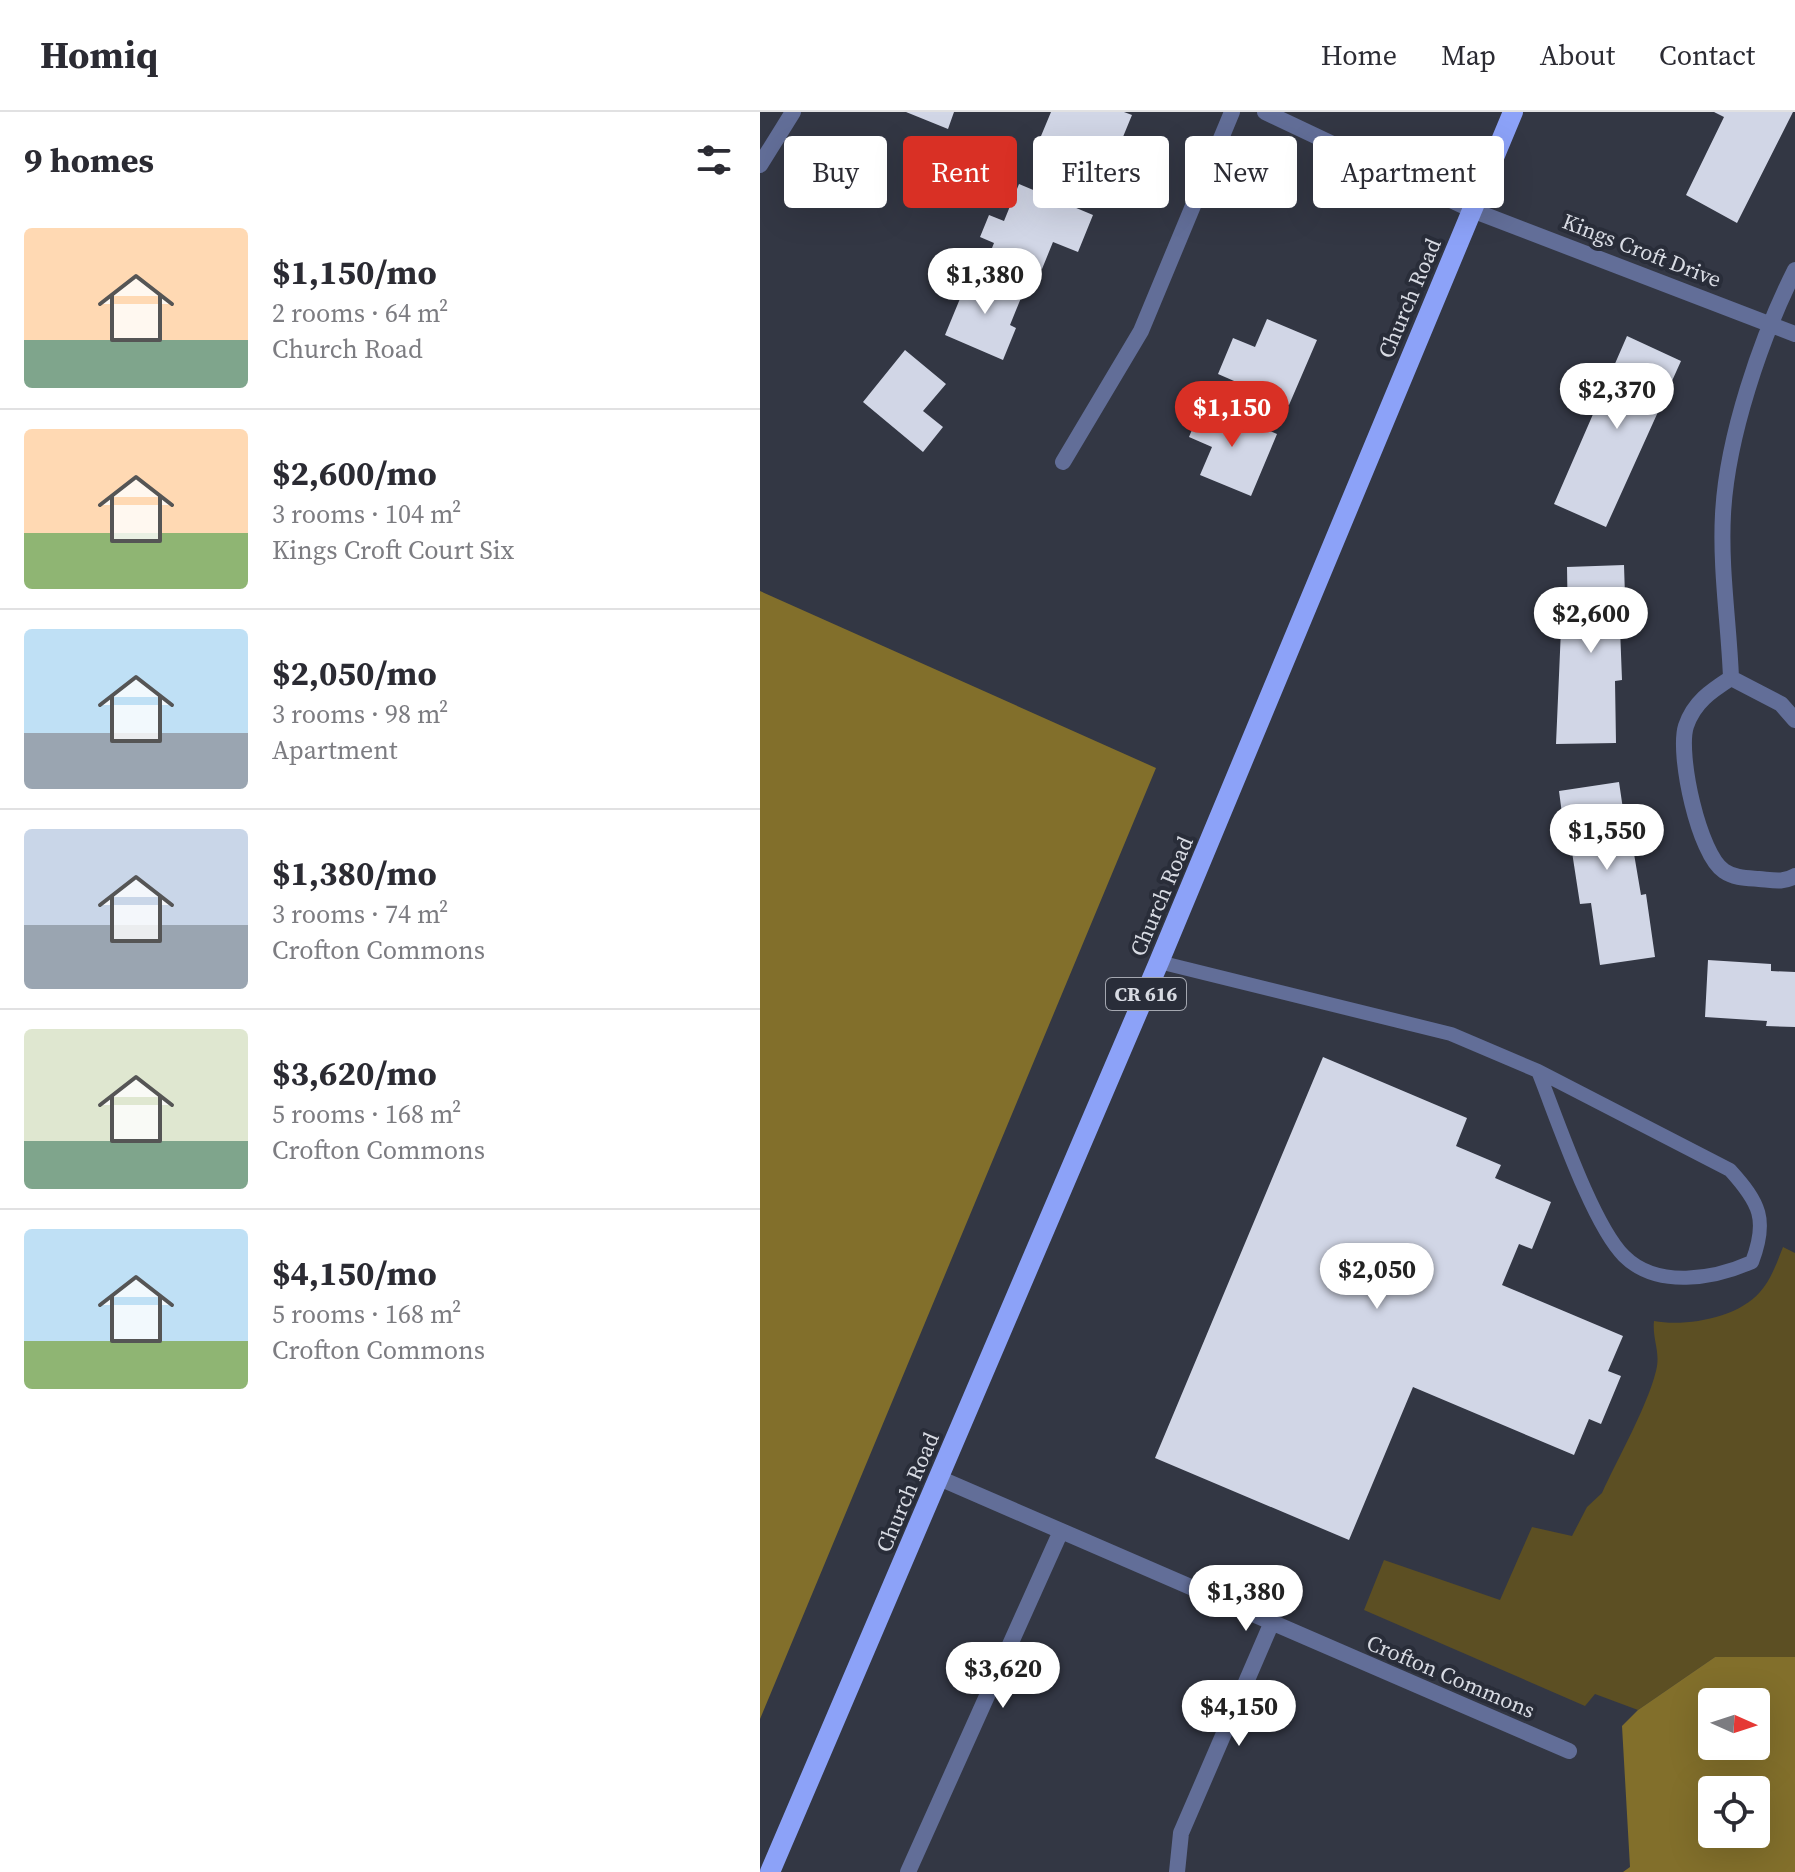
<!DOCTYPE html>
<html lang="en">
<head>
<meta charset="utf-8">
<style>
	:root { --surface:#fff; --page:#f7f7f7; --text:#2b2b33; --muted:#7c7c81; --line:#e1e1e2; --accent:#d93025 }
	body { margin:0; font-family:"Source Serif 4",serif; background:var(--page); color:var(--text); height:100vh; display:flex; flex-direction:column; font-size:30px; white-space:nowrap }
	* { box-sizing:border-box; margin:0 }
	p { font-size:26px; color:var(--muted) }
	.icon { flex:none; width:44px; height:44px; fill:none; stroke:currentColor; stroke-width:2; stroke-linecap:round; stroke-linejoin:round }
	.map { position:relative; flex:1; overflow:hidden }
	.side { display:flex; flex-direction:column; background:var(--surface); width:760px }
	.side>* { flex:none }
	.guide { position:absolute; left:24px; top:24px; width:760px; height:72px; display:flex; gap:16px }
	.needle { width:52px; rotate:93deg }
	.tools { position:absolute; left:938px; top:1576px; display:grid; gap:16px }
	.tools a { display:grid; place-items:center; width:72px; height:72px; border-radius:8px; background:var(--surface); box-shadow:0 8px 32px #0002; font-size:40px }
	.price { position:absolute; translate:-50% -68px; padding:0 18px; border-radius:28px; background:#fff; color:#222; font-size:26px; line-height:52px; filter:drop-shadow(0 2px 4px #0008) }
	.price::after { content:''; position:absolute; left:50%; top:48px; width:24px; height:18px; margin-left:-12px; background:inherit; clip-path:polygon(0 0,100% 0,50% 100%) }
	.price.current { background:var(--accent); color:#fff }
	ul { padding:0; list-style:none }
	li { display:flex; align-items:center; gap:24px; height:200px; padding:0 24px }
	li+li { border-top:2px solid var(--line) }
	li span { display:grid; place-items:center; flex:none; width:224px; height:160px; border-radius:8px; color:#555 }
	li>.icon { margin-inline-start:auto }
	span .icon { width:96px; height:96px; fill:#fffc; stroke-width:1 }
	li b { font-size:34px }
	h2 { display:flex; justify-content:space-between; align-items:center; height:96px; padding:0 24px; font-size:34px }
	.tag { padding:0 28px; border-radius:8px; background:var(--surface); box-shadow:0 8px 32px #0002; font-size:28px; line-height:72px }
	.tag.current { background:var(--accent); color:#fff }
	header { display:flex; align-items:center; gap:48px; box-sizing:border-box; height:112px; padding:0 40px; background:var(--surface); border-bottom:2px solid var(--line) }
	header strong { font-size:38px }
	nav { display:flex; gap:44px; margin-inline-start:auto; font-size:28px }
	main { display:flex; flex:1; min-height:0 }
	.map>svg:first-child { display:block }
	.green { fill:#5c4f23 }
	.forest { fill:#826f2b; fill-rule:evenodd }
	.building { fill:#d1d6e6 }
	.lines { fill:none; stroke-linecap:round; stroke-linejoin:round }
	.lane { stroke:#626e98; stroke-width:14 }
	.street { stroke:#626e98; stroke-width:16 }
	.primary { stroke:#8ca2f8; stroke-width:20 }
	.labels { text-anchor:middle; stroke-width:8; stroke-linejoin:round; paint-order:stroke }
	.shield { fill:#292d39; stroke:#a4a7b0; stroke-width:2 }
	.shield-label { font-size:20px; font-weight:bold; fill:#d8dbe3 }
	.street-label { font-size:22px; fill:#d8dbe3; stroke:#292d39 }
</style>
</head>
<body>
<header>
<strong>Homiq</strong>
<nav><a>Home</a><a>Map</a><a>About</a><a>Contact</a></nav>
</header>
<main>
<section class="side">
<h2>9 homes<svg class="icon" aria-label="filters" viewBox="0 0 24 24"><path d="M4 7h16M4 17h16"/><circle cx="9" cy="7" r="2"/><circle cx="15" cy="17" r="2"/></svg></h2>
<ul>
<li><span style="background:linear-gradient(#ffd9b3 70%,#7fa58c 0)"><svg class="icon" aria-label="home" viewBox="0 0 24 24"><path d="M3 11l9-7 9 7M6 9v11h12V9"/></svg></span><div><b>$1,150/mo</b><p>2 rooms · 64 m²</p><p>Church Road</p></div></li>
<li><span style="background:linear-gradient(#ffd9b3 65%,#8fb573 0)"><svg class="icon" aria-label="home" viewBox="0 0 24 24"><path d="M3 11l9-7 9 7M6 9v11h12V9"/></svg></span><div><b>$2,600/mo</b><p>3 rooms · 104 m²</p><p>Kings Croft Court Six</p></div></li>
<li><span style="background:linear-gradient(#bfe0f5 65%,#9aa5b1 0)"><svg class="icon" aria-label="home" viewBox="0 0 24 24"><path d="M3 11l9-7 9 7M6 9v11h12V9"/></svg></span><div><b>$2,050/mo</b><p>3 rooms · 98 m²</p><p>Apartment</p></div></li>
<li><span style="background:linear-gradient(#c9d6e8 60%,#9aa5b1 0)"><svg class="icon" aria-label="home" viewBox="0 0 24 24"><path d="M3 11l9-7 9 7M6 9v11h12V9"/></svg></span><div><b>$1,380/mo</b><p>3 rooms · 74 m²</p><p>Crofton Commons</p></div></li>
<li><span style="background:linear-gradient(#dfe7d0 70%,#7fa58c 0)"><svg class="icon" aria-label="home" viewBox="0 0 24 24"><path d="M3 11l9-7 9 7M6 9v11h12V9"/></svg></span><div><b>$3,620/mo</b><p>5 rooms · 168 m²</p><p>Crofton Commons</p></div></li>
<li><span style="background:linear-gradient(#bfe0f5 70%,#8fb573 0)"><svg class="icon" aria-label="home" viewBox="0 0 24 24"><path d="M3 11l9-7 9 7M6 9v11h12V9"/></svg></span><div><b>$4,150/mo</b><p>5 rooms · 168 m²</p><p>Crofton Commons</p></div></li>
</ul>
</section>
<div class="map">
<svg width="1035" height="1760" viewBox="0 0 1035 1760">
	<rect width="100%" height="100%" fill="#333744"/>
	<path class="green" d="M1023,1135L1035,1141V1545H955L878,1598L835,1582L825,1594L604,1498L624,1448L740,1488L772,1415L812,1424L827,1395L842,1381C858,1346 887,1295 896,1259C901,1240 892,1227 894,1209C925,1215 978,1206 1000,1180C1011,1168 1017,1150 1023,1135Z"/>
	<path class="forest" d="M0,479L396,656L0,1607Z
		M955,1545H1035V1760H863L870,1755L862,1614L878,1598ZM952,1590H996V1634H952ZM952,1678H996V1722H952Z"/>
	<path class="building" d="M146,0H194L188,17Z
		M291,0H364L372,3L358,37L336,28L325,56L276,36Z
		M954,0H1033L977,111L926,83L964,5Z
		M259,72L333,103L318,140L293,130L282,157L232,136L234,131L220,125L229,103L244,109Z
		M211,160L263,181L250,213L256,216L243,248L185,223Z
		M507,207L557,228L529,293L458,262L473,226L495,235Z
		M867,224L921,249L846,415L794,392Z
		M145,238L186,272L163,299L183,315L163,340L103,290Z
		M443,291L517,322L491,384L440,363L452,335L429,325Z
		M864,453L866,515L860,516L862,568L855,569L856,631L796,632L801,517H808L807,455Z
		M859,670L868,731L872,730L881,783L886,782L895,845L840,853L831,791L820,792L812,740H807L799,679Z
		M948,848L1011,852V859L1035,860V915L1006,914L1007,909L945,905Z
		M563,945L707,1006L696,1034L741,1053L735,1066L791,1090L772,1137L759,1132L742,1173L863,1224L848,1259L861,1264L841,1312L829,1307L814,1343L653,1275L589,1428L395,1346Z"/>
	<g class="lines">
		<path class="lane" d="M399,850L691,922L778,959
			M778,959L970,1058C1000,1091 1008,1108 992,1150C954,1167 897,1177 864,1144C832,1112 796,1004 778,959Z"/>
		<path class="street" d="M505,0L712,98L1035,222
			M0,53L33,0
			M303,350L381,219L472,0
			M971,566C969,513 960,456 963,402C967,325 1001,226 1035,158
			M971,566C951,579 934,590 926,614C917,642 939,743 964,759C974,766 987,766 999,767C1012,768 1024,771 1035,764
			M971,566L1021,592L1035,608
			M179,1366L809,1639
			M148,1760L301,1419
			M417,1760L421,1721L512,1510"/>
		<path class="primary" d="M10,1760L399,850L753,0"/>
	</g>
	<g class="labels">
		<rect class="shield" x="346" y="866" width="80" height="32" rx="6"/>
		<g class="shield-label">
			<text x="386" y="889">CR 616</text>
		</g>
		<g class="street-label">
			<text transform="translate(882 138) rotate(21)" y="8">Kings Croft Drive</text>
			<text transform="translate(649 186) rotate(-67)" y="8">Church Road</text>
			<text transform="translate(401 784) rotate(-67)" y="8">Church Road</text>
			<text transform="translate(147 1380) rotate(-67)" y="8">Church Road</text>
			<text transform="translate(691 1564) rotate(23)" y="8">Crofton Commons</text>
		</g>
	</g>
</svg>
<div class="tools">
<a><svg class="needle" viewBox="-14 -14 28 28"><path d="M0-13l5 13h-10z" fill="#e53935"/><path d="M0 13l5-13h-10z" fill="#7c7c81"/></svg></a>
<a><svg class="icon" aria-label="locate" viewBox="0 0 24 24"><circle cx="12" cy="12" r="6"/><path d="M12 2v4M12 18v4M2 12h4M18 12h4"/></svg></a>
</div>
<b class="price" style="left:225px;top:204px">$1,380</b>
<b class="price" style="left:857px;top:319px">$2,370</b>
<b class="price current" style="left:472px;top:337px">$1,150</b>
<b class="price" style="left:831px;top:543px">$2,600</b>
<b class="price" style="left:847px;top:760px">$1,550</b>
<b class="price" style="left:617px;top:1199px">$2,050</b>
<b class="price" style="left:486px;top:1521px">$1,380</b>
<b class="price" style="left:243px;top:1598px">$3,620</b>
<b class="price" style="left:479px;top:1636px">$4,150</b>
<div class="guide">
<a class="tag">Buy</a>
<a class="tag current">Rent</a>
<a class="tag">Filters</a>
<a class="tag">New</a>
<a class="tag">Apartment</a>
</div>
</div>
</main>
</body>
</html>
